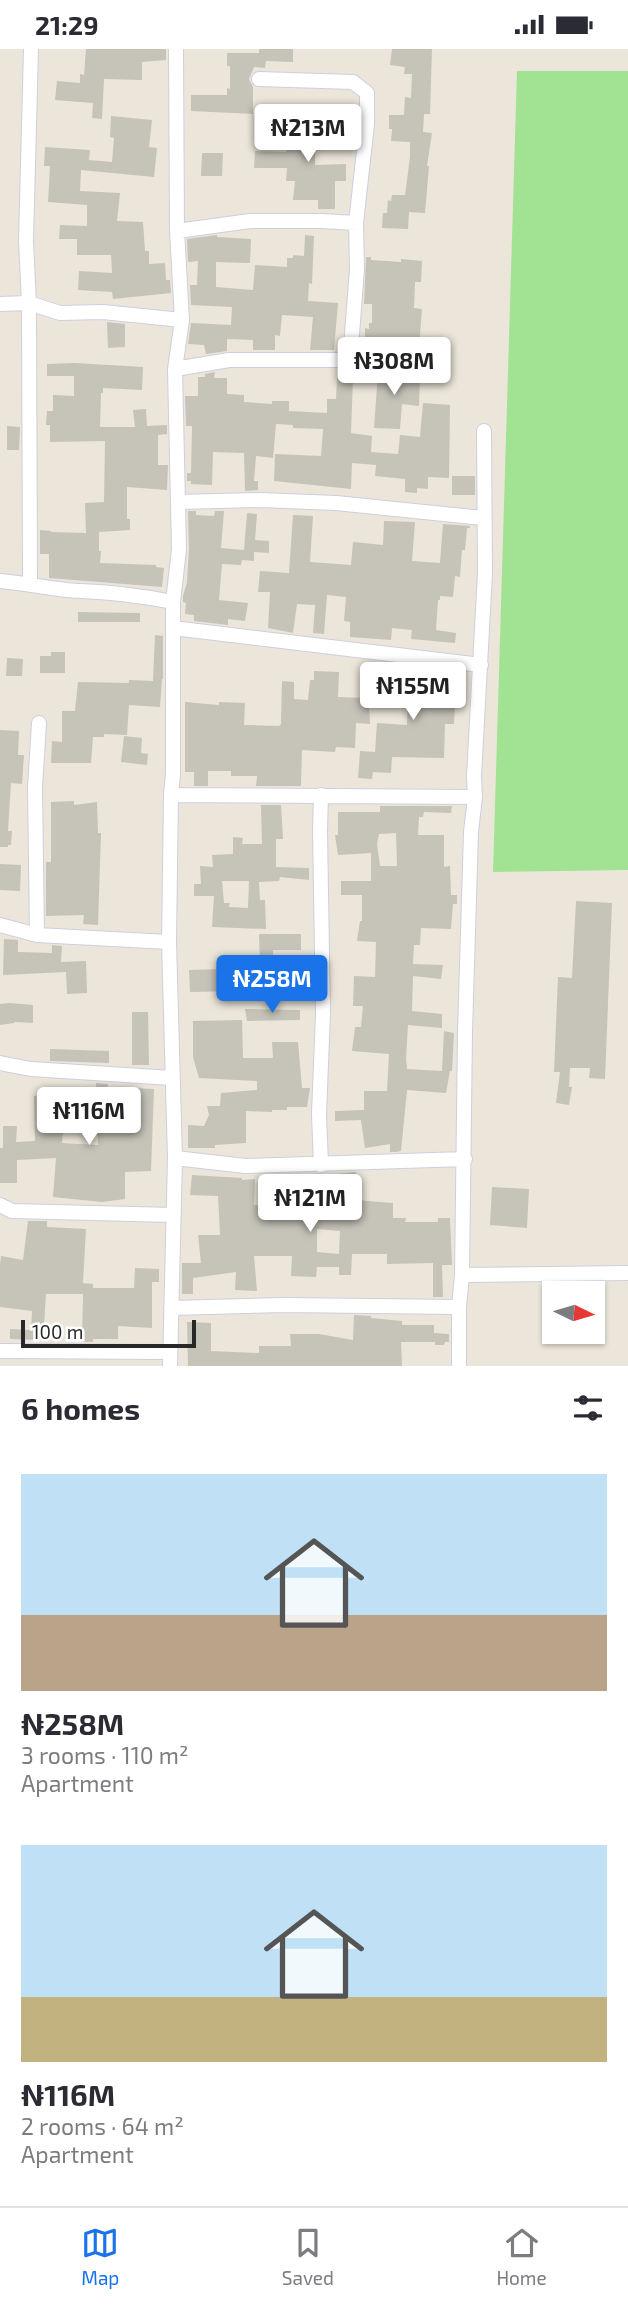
<!DOCTYPE html>
<html lang="en">
<head>
<meta charset="utf-8">
<style>
	:root { --surface:#fff; --page:#f2f2f3; --text:#2b2b33; --muted:#7c7c81; --line:#e1e1e2; --accent:#1a73e8 }
	body { margin:0; font-family:"Exo 2",sans-serif; background:var(--page); color:var(--text); height:100vh; display:flex; flex-direction:column; font-size:26px; white-space:nowrap }
	* { box-sizing:border-box; margin:0 }
	p { font-size:23px; color:var(--muted) }
	.icon { flex:none; width:38px; height:38px; fill:none; stroke:currentColor; stroke-width:2; stroke-linecap:round; stroke-linejoin:round }
	.map { position:relative; height:1317px; overflow:hidden }
	.side { display:flex; flex-direction:column; background:var(--surface); flex:1 }
	.side>* { flex:none }
	.needle { width:46px; rotate:95deg }
	.buttons { position:absolute; left:542px; top:1232px; display:grid; gap:14px }
	.buttons a { display:grid; place-items:center; width:63px; height:63px; border-radius:0px; background:var(--surface); box-shadow:0 2px 5px #0004; font-size:35px }
	.scale { position:absolute; left:21px; bottom:18px; width:175px; box-sizing:border-box; padding-left:7px; border:4px solid #282828; border-top:0; font-size:19px; line-height:24px; white-space:nowrap; color:#282828; -webkit-text-stroke:5px #fff; paint-order:stroke }
	.price { position:absolute; translate:-50% -60px; padding:0 16px; border-radius:7px; background:#fff; color:#222; font-size:23px; line-height:46px; filter:drop-shadow(0 2px 4px #0008) }
	.price::after { content:''; position:absolute; left:50%; top:42px; width:21px; height:16px; margin-left:-10px; background:inherit; clip-path:polygon(0 0,100% 0,50% 100%) }
	.price.on { background:var(--accent); color:#fff }
	ul { padding:0; list-style:none }
	li { display:grid; align-content:center; gap:14px; height:371px; padding:0 21px }
	li span { display:grid; place-items:center; height:217px; border-radius:0px; color:#555 }
	li>.icon { margin-inline-start:auto }
	span .icon { width:126px; height:126px; fill:#fffc; stroke-width:1 }
	li b { font-size:30px }
	h2 { display:flex; justify-content:space-between; align-items:center; height:84px; padding:0 21px; font-size:30px }
	.status { display:flex; justify-content:space-between; align-items:center; height:49px; padding:0 35px; background:var(--surface); direction:ltr }
	.status svg { height:19px; fill:currentColor }
	.menu { display:flex; justify-content:space-around; align-items:center; height:98px; border-top:2px solid var(--line); background:var(--surface); font-size:19px; color:var(--muted) }
	.menu a { display:grid; justify-items:center; gap:4px }
	.menu .on { color:var(--accent) }
	.map>svg:first-child { display:block }
	.green { fill:#a1e393 }
	.building { fill:#c6c3b9; fill-rule:evenodd }
	.lines { fill:none; stroke-linecap:round; stroke-linejoin:round }
	.minor-casing { stroke:#cecee1; stroke-width:16 }
	.minor { stroke:#fff; stroke-width:14 }
</style>
</head>
<body>
<div class="status"><b>21:29</b><svg viewBox="0 0 49 12"><path d="M0 12V9h3v3zM5 12V6h3v6zM10 12V3h3v9zM15 12V0h3v12zM26 1h20v11H26zM47 4h2v5h-2z"/></svg></div>
<div class="map">
<svg width="628" height="1317" viewBox="0 0 628 1317">
	<rect width="100%" height="100%" fill="#ebe6d9"/>
	<path class="green" d="M517,22H628V821L493,823Z"/>
	<path class="building" d="M86,0H166V11L142,13V31L104,30L102,70L92,69L93,54L55,51L57,32L80,34V25L84,26Z
		M259,0H293V13L266,12L265,19L254,18L249,30L253,38V65L191,62V46H227V39L230,40V17H227V4H259Z
		M392,0H432L430,65H424L423,83L432,84L427,117H429L425,164L409,163L408,180L382,179L383,164H387L388,151L391,152L392,146H405L410,108V93L391,92L392,80H389V66H404L405,48L411,49L412,25H404L405,18L390,16Z
		M111,67L152,71L149,98L157,99L154,128L81,121L80,142L120,144L117,172L143,173L145,202H149V215L165,214L166,231H170L171,244L113,250L112,243L78,241L79,222L112,224L111,206H77V190H59L60,176L87,177V156L48,153L50,117H44L45,98L90,101L89,111L112,113L114,89L110,88Z
		M322,72H338L337,98H315V116L346,115V132H335V160H318V151H293L295,132H286L287,119H254L255,102L286,103L289,79L322,80Z
		M202,104H223L222,127H201Z
		M217,186V188L251,190L250,214L216,213V238L253,241L255,216L287,218V209H293V206L304,207L305,186L314,187L312,235L309,234L308,252L338,254L334,301H310L313,268L282,266L280,287L275,286V301H253V291L227,290V302L206,305L204,296L188,295L191,274L231,276L232,258L191,256L190,236H197L198,212L188,213L187,190Z
		M366,208H371V211L401,213V210L422,212L421,233H415L414,259L422,260L419,298L373,296V290H365V279L369,280V274H372V255H364Z
		M107,273L125,275V298L108,299Z
		M75,314L143,318L142,341L103,339V344H101L100,378H135L133,361L146,360L147,377L167,376V385L158,386V416H168L167,441L127,438V470H130V481L99,483V502H101L100,514L156,516V518L164,519L162,538L49,529V505H40V481L51,482V483L86,484L85,454L104,453L105,392L50,393V376H46L47,362H53V346L74,347V327H47V315Z
		M388,317L405,318V330L420,331L419,357L402,355L400,380L374,379L378,324L387,325Z
		M215,323L214,329H227V345L244,346V353L272,355V352H289V362L327,364V350H336L337,329H353L351,384L372,387L371,403L398,405L400,386L420,388L423,354L450,356L449,429L428,428V440L417,439V444L405,443V430L375,427L376,416L352,414L351,440L274,432L275,405L321,407L323,380L293,379V376L276,375L273,409L256,407L254,432H258V441L245,442L244,404L213,403L212,436L191,435V432H187V424H191L192,377H186L185,347H198V328H205V325Z
		M7,377L20,378L19,401H7Z
		M452,427H475V446H452Z
		M188,462H196V466L214,467L215,462H224L221,499L244,501L247,464L257,465L255,491L269,492V504L254,503V512L242,511L241,516L222,515L219,551L248,554L245,572L228,570V576L194,572V566L185,565L186,554L183,553V547L187,533L189,500Z
		M293,466L313,467L310,513L351,516L353,493L383,496L384,472L415,473L412,512L440,514L443,475L470,477V479H467L465,501H462L460,528L455,527L453,548L440,547V551H438L436,581L456,584L455,594L411,590L412,581L392,579L391,591L350,588V573L344,572L346,548L327,546L324,585L313,584L315,556L297,555L293,584L268,579L270,543H258L260,522L289,524Z
		M78,563L140,564V573H78Z
		M155,586L163,587V630H162L160,658L129,656L127,686L104,685V688H93L91,714H51L52,692L62,693V662H75L78,633L129,634V631L153,632Z
		M51,603H65V624H40V607H51Z
		M7,609L23,610L22,627H6Z
		M411,617L433,620V635L456,636L454,675H445L444,709L392,708L391,724L373,723L372,730L358,729L360,702L375,703L377,674L407,676L408,643L387,641L389,620L411,621Z
		M314,622L339,623L338,648L365,649L364,651L369,652L370,675L356,674L355,699L336,698L335,703L302,701L301,737H256L257,727H231V722H208V737H194V723H185V653L219,656V653L245,654L244,676L279,677L281,675L282,632L294,633V650L308,651L310,631H314Z
		M0,681L19,682L18,706H24L22,735L11,734L8,782H12L11,796H8V798H0Z
		M124,687L142,689L141,704L148,705L147,716L121,713Z
		M74,752V756L97,753L98,784H101L98,876L83,875L84,866L46,867V813H51V753Z
		M261,756H281L283,790H276V818L309,819V831L280,828L279,832L259,833L260,851H265L266,880L212,878L214,847H194V835H201L200,817L213,818L212,806L233,805V788L243,789L242,795H262ZM222,832H249L248,859L229,858L230,854H224Z
		M380,757H452L451,764L424,763L423,768H419L418,786H444V818L450,817L451,846H457V855H453L451,880L421,879L420,896H414L413,915L443,916L441,930L413,927L412,962L442,965V979L408,976L406,1010L407,1020L442,1022L444,982L454,984L452,1022H450L446,1044L407,1041L401,1102L396,1103H390V1095L365,1099L361,1071L335,1072V1062L364,1061V1042H387L389,1005L352,1002L355,978H361L363,957H353L354,927L375,928L376,893L357,892L360,872H362V846H341V832H371V804L338,806L335,786H338V763H380ZM396,784L397,817H380L377,795L379,785Z
		M0,815L21,816L20,842L0,841Z
		M576,852L612,854L605,1030L589,1029L590,1019H570L569,1038H572L569,1056L556,1054L560,1023H554L558,928L572,929Z
		M259,885H301V901H273V939L243,938L244,942L190,943L189,921L225,920V914L260,915Z
		M4,890L18,891V903L52,904V896L62,897L61,913L86,912L87,944L67,945L66,923L3,926Z
		M10,954L33,956V974L14,973V974L0,976V955Z
		M245,960L300,961V971L247,972Z
		M132,963H148L149,1016H132Z
		M242,971L243,1009H273L272,993H298L302,1039H310L307,1058H287V1061H272V1063L246,1062V1094L215,1096V1099H188V1076L204,1077L209,1066L207,1057H220L221,1044L257,1041V1032L199,1029L193,1008V972Z
		M50,1000L109,1002V1014L50,1012Z
		M96,1034L108,1035L107,1046L130,1047V1039L154,1040L151,1122L125,1123V1150L102,1153L53,1148L56,1109L17,1111V1134H0V1099H3V1077H17L16,1093L35,1092L34,1047L47,1046L48,1068L64,1069L62,1094L98,1096Z
		M356,1123L355,1151L393,1154V1169H406L405,1173H438V1169H450L452,1216H442L443,1248H433V1214L387,1215V1205H352L351,1226H339V1218H317L316,1228L291,1227L292,1207H254L257,1242L235,1241L236,1223L193,1229V1245H182V1214H201L198,1186H220L218,1147L190,1146L192,1126L242,1129V1131L255,1130L254,1156L292,1157V1154L309,1155L308,1164L326,1165V1126ZM317,1180L340,1182L339,1205L317,1203Z
		M492,1138L529,1140L527,1179L490,1176Z
		M28,1172H47V1178L86,1180L83,1234L93,1235V1239H134L135,1219L159,1220V1233H152V1279L118,1277V1290H93V1293H82L83,1245H46L43,1291L10,1290V1280L31,1281L32,1262L0,1258V1215L1,1207L23,1211Z
		M354,1266L371,1267V1269L402,1272V1276H434V1284L449,1285V1293H445L444,1296H435V1293H401L402,1317H188L187,1273L211,1274V1302L259,1304V1297H291L290,1285H319L353,1291Z"/>
	<g class="lines">
		<g class="minor-casing">
			<path id="minor" d="M177,182L250,172H322L356,174
				M0,255L29,254L60,264L103,263L182,271
				M175,320L229,311H350L357,220L356,174L367,75V44L353,33L259,30
				M178,453L260,451L336,454L483,469
				M0,532C27,534 54,541 81,542C113,543 142,547 173,553
				M30,534L29,254L26,192L31,0
				M173,579L481,616
				M171,746L475,748
				M321,746L320,782L323,965L319,1065L321,1116
				M0,876L37,886L169,893
				M37,886L35,739L39,674
				M0,1014L31,1020L172,1029
				M175,1109L245,1117L465,1110
				M0,1156L12,1162L173,1166
				M462,1226L628,1224
				M171,1259L284,1256L459,1258
				M0,1302L169,1303
				M170,1317L175,1109L169,893L171,746L173,725V553L179,500L175,320L182,271L177,182L176,0
				M459,1317V1258L462,1226L465,983L471,783L475,748L474,727L485,524L484,382"/>
		</g>
		<use href="#minor" class="minor"/>
	</g>
</svg>
<div class="buttons">
<a><svg class="needle" viewBox="-14 -14 28 28"><path d="M0-13l5 13h-10z" fill="#e53935"/><path d="M0 13l5-13h-10z" fill="#7c7c81"/></svg></a>
</div>
<div class="scale">100 m</div>
<b class="price" style="left:308px;top:115px">₦213M</b>
<b class="price" style="left:394px;top:348px">₦308M</b>
<b class="price" style="left:413px;top:673px">₦155M</b>
<b class="price on" style="left:272px;top:966px">₦258M</b>
<b class="price" style="left:89px;top:1098px">₦116M</b>
<b class="price" style="left:310px;top:1185px">₦121M</b>
</div>
<section class="side">
<h2>6 homes<svg class="icon" aria-label="filters" viewBox="0 0 24 24"><path d="M4 7h16M4 17h16"/><circle cx="9" cy="7" r="2"/><circle cx="15" cy="17" r="2"/></svg></h2>
<ul>
<li><span style="background:linear-gradient(#bfe0f5 65%,#b9a48a 0)"><svg class="icon" aria-label="home" viewBox="0 0 24 24"><path d="M3 11l9-7 9 7M6 9v11h12V9"/></svg></span><div><b>₦258M</b><p>3 rooms · 110 m²</p><p>Apartment</p></div></li>
<li><span style="background:linear-gradient(#bfe0f5 70%,#c2b280 0)"><svg class="icon" aria-label="home" viewBox="0 0 24 24"><path d="M3 11l9-7 9 7M6 9v11h12V9"/></svg></span><div><b>₦116M</b><p>2 rooms · 64 m²</p><p>Apartment</p></div></li>
</ul>
</section>
<nav class="menu">
<a class="on"><svg class="icon" aria-label="map" viewBox="0 0 24 24"><path d="M3 6l6-2 6 2 6-2v14l-6 2-6-2-6 2zM9 4v14M15 6v14"/></svg>Map</a>
<a><svg class="icon" aria-label="saved" viewBox="0 0 24 24"><path d="M7 4h10v16l-5-4-5 4z"/></svg>Saved</a>
<a><svg class="icon" aria-label="home" viewBox="0 0 24 24"><path d="M3 11l9-7 9 7M6 9v11h12V9"/></svg>Home</a>
</nav>
</body>
</html>
